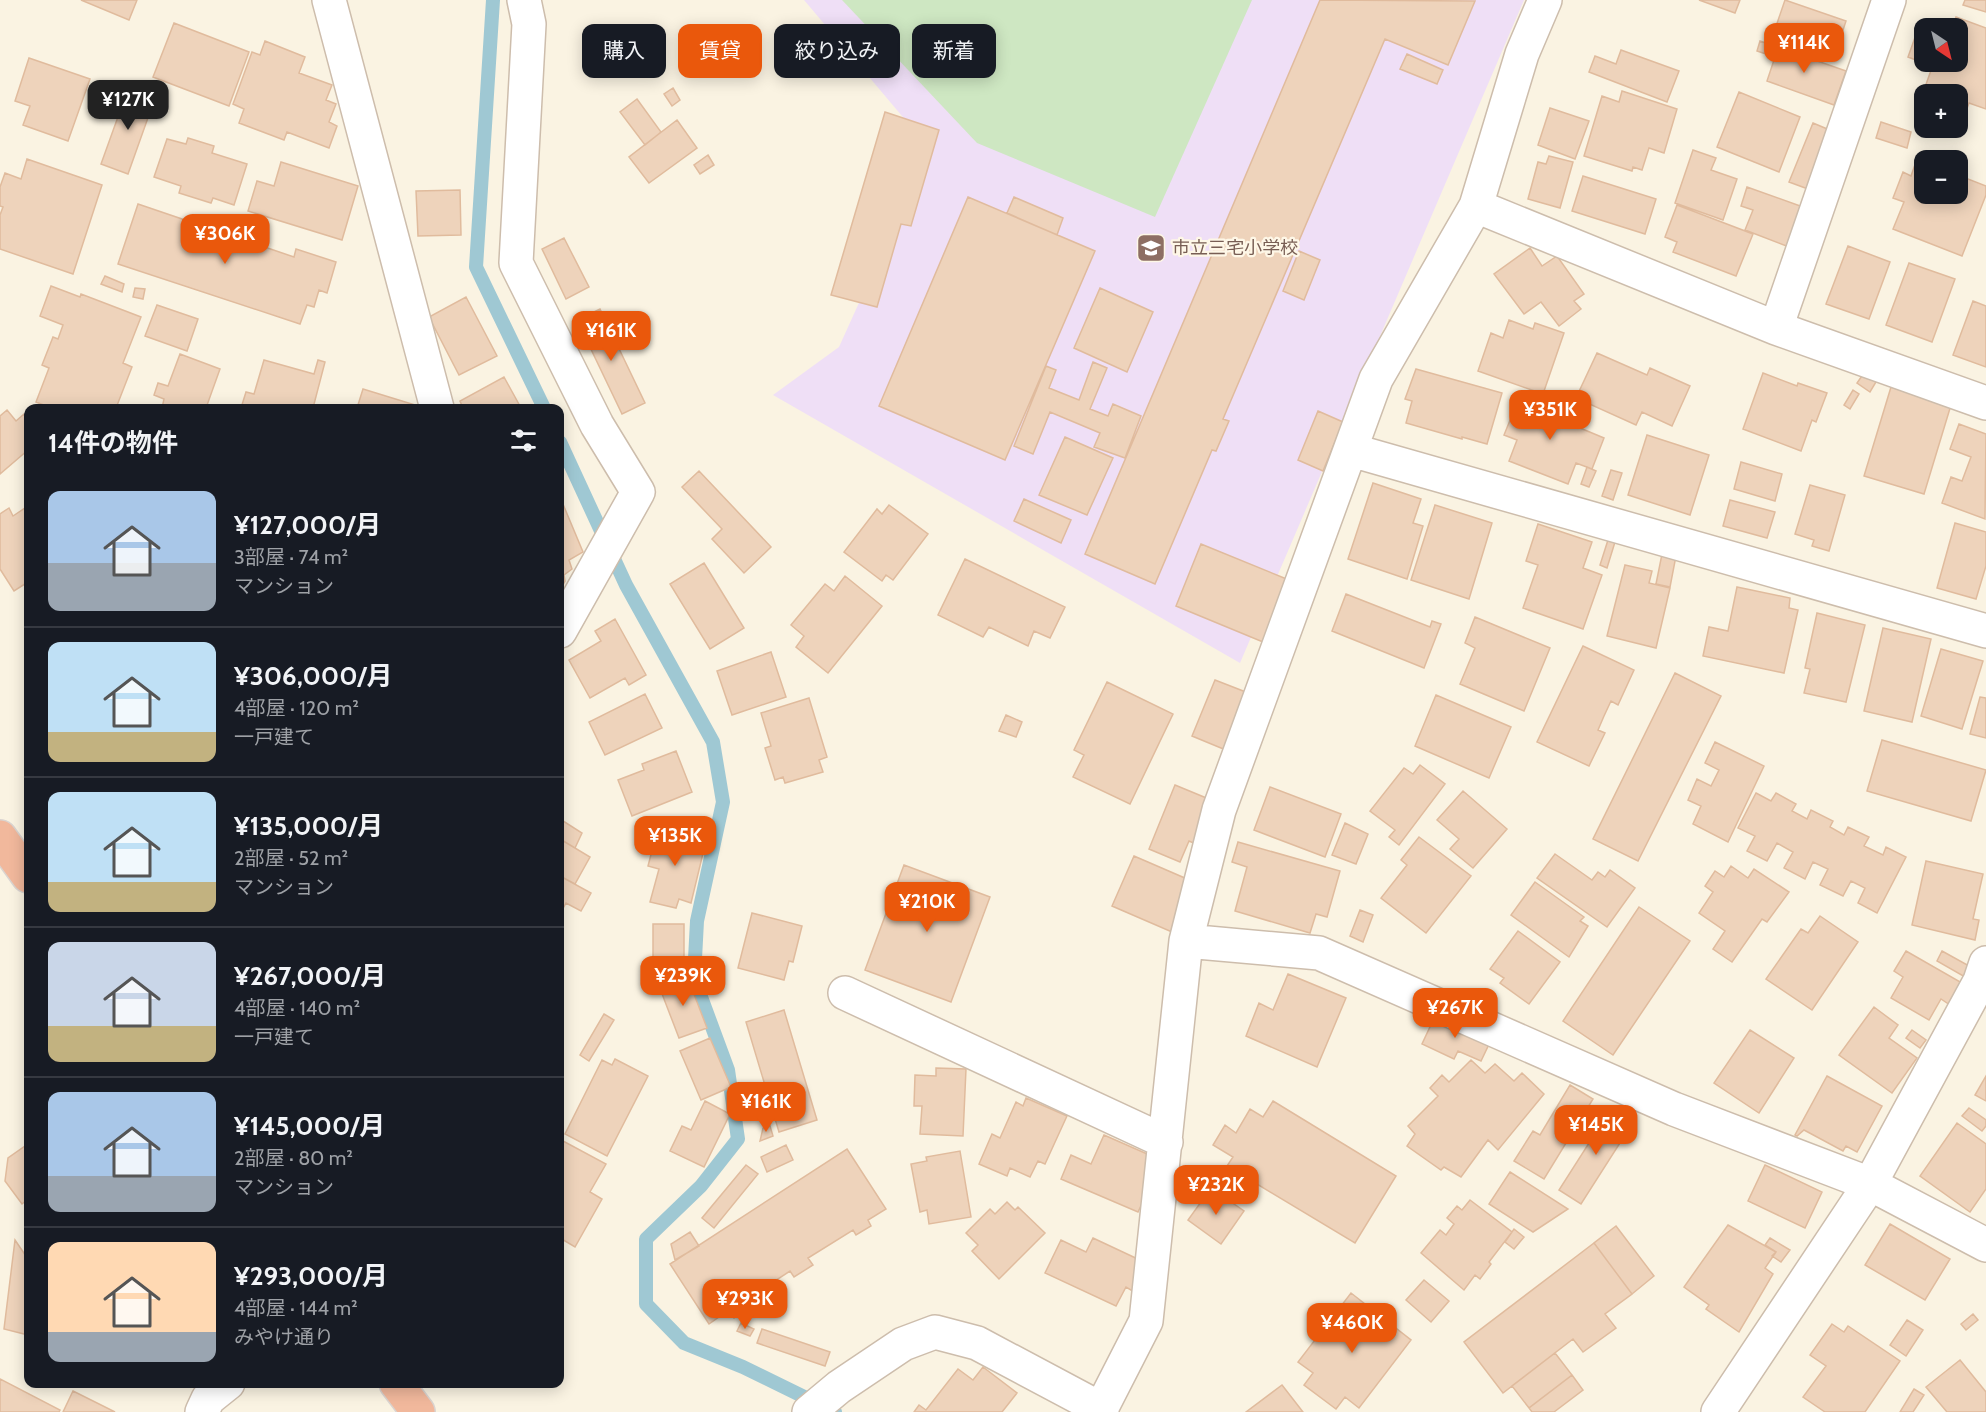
<!DOCTYPE html>
<html lang="ja">
<head>
<meta charset="utf-8">
<style>
	:root { --surface:#171b24; --page:#242831; --text:#f1f3f6; --muted:#9ea1a6; --line:#363941; --accent:#ea580c }
	body { margin:0; font-family:Cabin,"Noto Sans JP",sans-serif; background:var(--page); color:var(--text); height:100vh; display:flex; flex-direction:column; font-size:22px; white-space:nowrap }
	* { box-sizing:border-box; margin:0 }
	p { font-size:20px; color:var(--muted) }
	.icon { flex:none; width:33px; height:33px; fill:none; stroke:currentColor; stroke-width:2; stroke-linecap:round; stroke-linejoin:round }
	.map { position:relative; flex:1; overflow:hidden }
	.details { position:absolute; left:24px; top:404px; width:540px; height:984px; display:flex; flex-direction:column; background:var(--surface); border-radius:12px; box-shadow:0 3px 15px #0003 }
	.details>* { flex:none }
	.guide { position:absolute; left:582px; top:24px; width:570px; height:54px; display:flex; gap:12px }
	.needle { width:39px; rotate:145deg }
	.controls { position:absolute; left:1914px; top:18px; display:grid; gap:12px }
	.controls a { display:grid; place-items:center; width:54px; height:54px; border-radius:12px; background:var(--surface); box-shadow:0 3px 15px #0003; font-size:30px }
	.price { position:absolute; translate:-50% -51px; padding:0 14px; border-radius:12px; background:var(--accent); color:#fff; font-size:20px; line-height:39px; filter:drop-shadow(0 2px 3px #0008) }
	.price::after { content:''; position:absolute; left:50%; top:36px; width:18px; height:14px; margin-left:-9px; background:inherit; clip-path:polygon(0 0,100% 0,50% 100%) }
	.price.active { background:#222; color:#fff }
	ul { padding:0; list-style:none }
	li { display:flex; align-items:center; gap:18px; height:150px; padding:0 24px }
	li+li { border-top:2px solid var(--line) }
	li span { display:grid; place-items:center; flex:none; width:168px; height:120px; border-radius:12px; color:#555 }
	li>.icon { margin-inline-start:auto }
	span .icon { width:72px; height:72px; fill:#fffc; stroke-width:1 }
	li b { font-size:26px }
	h2 { display:flex; justify-content:space-between; align-items:center; height:72px; padding:0 24px; font-size:26px }
	.pill { padding:0 21px; border-radius:12px; background:var(--surface); box-shadow:0 3px 15px #0003; font-size:21px; line-height:54px }
	.pill.active { background:var(--accent); color:#fff }
	.map>svg:first-child { display:block }
	.education { fill:#efdff6 }
	.garden { fill:#cee7c2 }
	.lines { fill:none; stroke-linecap:round; stroke-linejoin:round }
	.stream { stroke:#9fc8d3; stroke-width:14 }
	.building { fill:#eed3bb; stroke:#e0bb9d; stroke-width:1.5 }
	.minor-casing { stroke:#cdbdac; stroke-width:36 }
	.highway-casing { stroke:#dad4d0; stroke-width:36 }
	.minor { stroke:#fff; stroke-width:33 }
	.highway { stroke:#f1b89c; stroke-width:33 }
	.labels { text-anchor:middle; stroke-width:4.5; stroke-linejoin:round; paint-order:stroke }
	.education-label { font-size:18px; fill:#785e54; stroke:#fef7e7; text-anchor:start }
</style>
</head>
<body>
<div class="map">
<svg width="1986" height="1412" viewBox="0 0 1986 1412">
	<rect width="100%" height="100%" fill="#faf3e2"/>
	<path class="education" d="M804,0H1524L1240,663L773,395L839,347L929,148Z"/>
	<path class="garden" d="M842,0H1252L1155,217L977,143Z"/>
	<g class="lines">
		<path class="stream" d="M493,0L476,267L544,408
			M560,442L626,585L713,742L723,802L697,921L694,978L728,1070L738,1139L701,1186L646,1239V1304L684,1343L743,1367L835,1412"/>
	</g>
	<path class="building" d="M81,0H137L129,20Z
		M1320,0L1475,1L1448,65L1385,39L1223,419L1229,421L1216,451L1212,450L1155,584L1085,554Z
		M1699,0H1740L1735,13Z
		M1785,0L1846,21L1833,60L1772,38Z
		M1965,0H1986V12L1963,5Z
		M1956,17L1986,28V109L1969,103L1958,133L1942,128H1958V94H1924V107L1919,104L1934,62H1958V28H1952Z
		M174,23L249,52L229,106L153,77Z
		M1918,29L1924,32V53L1921,62L1908,57Z
		M265,41L305,57L299,73L332,85L326,100L336,104L329,122L337,126L329,148L287,132L284,140L239,123L244,109L233,104L252,52L260,55Z
		M1760,41L1846,71L1834,105L1767,81L1775,57L1757,51Z
		M1621,50L1679,71L1667,102L1589,72L1595,56L1616,64Z
		M1407,54L1443,70L1437,84L1400,69Z
		M29,58L90,79L68,141L23,125L30,106L15,101Z
		M673,88L680,100L672,106L664,94Z
		M128,89L155,98L128,174L101,164Z
		M1622,91L1677,109L1664,153L1649,148L1642,170L1633,167L1632,171L1584,156L1602,96L1619,102Z
		M1739,92L1800,117L1779,172L1717,147Z
		M637,99L661,132L645,145L620,112Z
		M1550,108L1589,121L1575,159L1538,145Z
		M885,112L939,130L911,226L901,224L877,307L831,295Z
		M677,120L697,148L649,183L629,157Z
		M1881,122L1911,132L1907,148L1876,138Z
		M1813,123L1832,131L1808,189L1789,182Z
		M188,138L214,146L212,153L247,164L234,205L213,198L211,203L179,193L181,186L154,177L167,139L186,144Z
		M1693,150L1716,158L1711,170L1737,179L1723,220L1675,203Z
		M708,155L714,165L700,174L694,165Z
		M1549,156L1573,162L1560,208L1528,199L1538,162L1546,164Z
		M27,159L102,185L73,274L0,249V215L3,207L0,206V187L5,173L21,179Z
		M1917,159L1924,162V194H1958V175L1986,186V195L1962,256L1893,229L1904,202L1893,198L1903,172L1911,176Z
		M281,162L358,186L342,240L248,211L257,181L274,186Z
		M1583,176L1656,199L1645,234L1572,211Z
		M1747,187L1803,207L1789,247L1745,230L1753,210L1741,206Z
		M460,190L461,235L418,236L416,191Z
		M968,197L1095,251L1005,460L879,406Z
		M1014,197L1063,218L1057,235L1007,213Z
		M138,204L294,257L296,249L336,262L327,293L319,290L314,307L307,305L300,324L118,264Z
		M1677,205L1753,234L1736,276L1673,252L1677,242L1665,237Z
		M564,238L589,287L566,299L542,249Z
		M1848,246L1890,262L1869,319L1826,304Z
		M1530,248L1542,266L1557,256L1584,294L1574,301L1581,309L1559,326L1541,302L1524,314L1494,274Z
		M1299,251L1320,260L1304,300L1283,291Z
		M1909,263L1955,279L1932,342L1886,325Z
		M105,276L124,284L122,292L101,284Z
		M51,286L80,297L81,294L141,317L123,363L132,367L116,408H51L36,402L49,368L42,365L53,337L58,339L63,325L40,316Z
		M135,288L145,289L143,299L133,297Z
		M1100,288L1153,312L1127,372L1074,348Z
		M466,297L497,356L459,375L429,317Z
		M1973,301L1986,306V367L1953,355Z
		M157,305L198,319L187,351L145,336Z
		M600,309L645,403L622,414L577,320Z
		M1509,320L1533,329L1535,323L1564,333L1543,394L1478,371L1491,333L1503,338Z
		M1597,353L1647,375L1650,368L1690,386L1672,426L1642,412L1636,425L1576,398Z
		M180,354L220,369L206,408H162L164,399L154,395L158,383L168,386Z
		M264,360L314,374L318,360L325,362L313,408H241L246,392L254,394Z
		M1093,362L1107,368L1090,409L1108,416L1113,404L1141,416L1125,458L1094,447L1100,433L1050,412L1033,454L1014,446L1046,366L1056,370L1049,388L1079,400Z
		M1870,364L1882,372L1870,392L1857,383Z
		M1416,369L1502,393L1487,444L1462,437V439L1406,423L1412,401L1405,399Z
		M1763,373L1797,386L1798,383L1827,393L1816,422L1812,420L1801,451L1743,429Z
		M504,377L521,408H463L460,401Z
		M1891,387L1951,405L1924,494L1864,476Z
		M363,389L415,405L414,408H357Z
		M1853,390L1859,394L1850,409L1844,405Z
		M1519,398L1550,405L1581,423L1580,428L1604,438L1592,469L1576,463L1568,484L1509,461L1517,440L1504,435Z
		M7,410L16,421L24,414L28,419V430L26,432L28,435V450L0,474V416Z
		M1318,411L1343,422L1323,471L1298,460Z
		M1959,424L1986,434L1985,519L1942,503L1951,477L1962,481L1971,457L1950,449Z
		M1647,435L1709,455L1690,515L1628,495Z
		M1065,437L1113,458L1087,515L1039,495Z
		M1741,462L1782,474L1775,501L1734,489Z
		M1587,467L1596,471L1589,487L1581,484Z
		M1611,470L1622,473L1613,500L1602,496Z
		M699,471L771,547L744,573L712,539L722,529L682,487Z
		M1373,483L1421,499L1413,523L1423,526L1407,579L1348,559Z
		M1810,485L1845,495L1829,551L1812,546L1814,540L1795,534Z
		M560,497L583,552L569,560L572,569L564,575L565,581L560,590Z
		M1024,499L1071,520L1061,543L1014,521Z
		M1730,500L1775,512L1767,538L1723,526Z
		M889,505L928,534L893,580L886,575L882,581L844,552L877,509L882,514Z
		M1435,505L1492,523L1469,599L1411,580Z
		M28,506V582L14,591L0,569V514L9,508L13,516Z
		M1955,523L1986,532V566L1976,599L1937,588Z
		M1538,524L1592,542L1583,568L1602,575L1583,629L1523,608L1538,565L1526,561Z
		M1608,540L1615,542L1607,568L1600,565Z
		M1201,544L1289,580L1263,642L1176,606Z
		M1662,554L1676,556L1670,587L1656,584Z
		M965,559L1065,607L1050,638L1034,631L1028,646L989,627L983,637L938,615Z
		M704,563L744,628L710,649L670,584Z
		M1625,565L1652,571L1649,583L1670,588L1656,648L1607,636Z
		M845,576L882,606L828,673L796,647L804,636L791,625L825,584L834,591Z
		M1737,587L1790,598L1789,608L1798,610L1784,673L1703,656L1709,627L1728,631Z
		M1346,594L1430,627L1432,621L1441,624L1424,668L1332,631Z
		M1817,613L1865,625L1846,702L1804,693L1810,669L1805,668Z
		M1475,617L1550,648L1524,711L1460,684L1475,648L1465,643Z
		M615,619L646,675L629,685L625,678L590,698L569,660L601,641L595,631Z
		M1883,628L1931,639L1912,722L1864,711Z
		M1583,646L1634,670L1618,705L1611,701L1604,716L1598,730L1605,733L1589,766L1537,742Z
		M1941,649L1983,661L1962,729L1921,716Z
		M771,652L786,697L732,715L717,671Z
		M1675,673L1721,696L1638,861L1593,839Z
		M1215,680L1256,696L1233,753L1192,736Z
		M1107,682L1173,714L1130,804L1073,777L1084,755L1074,750Z
		M645,694L662,728L605,755L589,722Z
		M1436,695L1511,727L1489,778L1415,746Z
		M1980,697L1986,698V738L1970,734Z
		M809,698L827,757L819,760L823,772L785,783L783,777L775,780L765,748L771,746L761,713Z
		M1006,715L1022,722L1016,737L999,731Z
		M1882,740L1986,770L1971,821L1867,791Z
		M1715,742L1764,766L1728,842L1693,824L1701,806L1688,800L1697,779L1711,786L1719,770L1705,763Z
		M676,751L692,792L632,816L618,780L644,770L642,764Z
		M1420,765L1445,784L1399,845L1389,837L1395,830L1370,811L1404,768L1413,774Z
		M1175,785L1216,802L1198,845L1189,841L1180,862L1149,849Z
		M1270,787L1341,814L1325,857L1254,830Z
		M1463,791L1507,829L1473,868L1450,849L1459,839L1437,820Z
		M1756,793L1771,801L1776,793L1796,804L1792,811L1807,819L1811,810L1833,821L1830,827L1844,835L1848,827L1869,837L1864,846L1883,855L1886,847L1906,857L1877,913L1858,903L1865,888L1851,881L1843,896L1820,885L1828,869L1813,862L1805,879L1784,868L1793,852L1777,843L1767,861L1747,851L1755,836L1738,828Z
		M560,819L582,833L575,848L560,839Z
		M1345,823L1368,834L1356,864L1332,855Z
		M658,828L706,841L691,903L679,899L676,908L650,902L659,869L648,866Z
		M1419,837L1471,876L1426,933L1381,898L1407,865L1401,860Z
		M560,839L590,857L575,884L560,876Z
		M1238,842L1340,871L1327,917L1316,914L1310,933L1235,911L1247,867L1232,862Z
		M1555,854L1592,880L1598,872L1605,877L1610,870L1635,888L1607,927L1537,878Z
		M1134,856L1194,882L1172,932L1112,906Z
		M1926,861L1983,874L1973,919L1979,920L1975,940L1912,925Z
		M904,865L990,897L951,1002L865,970Z
		M1731,866L1748,878L1754,869L1789,892L1767,922L1762,919L1732,962L1713,949L1725,931L1699,913L1713,892L1705,886L1715,871L1724,877Z
		M560,876L591,893L581,911L566,903L560,914Z
		M1535,882L1584,917L1580,921L1588,926L1569,957L1511,915Z
		M1639,907L1690,941L1613,1055L1563,1021Z
		M1360,910L1373,915L1363,942L1350,936Z
		M752,913L802,926L793,962L789,961L784,980L738,968Z
		M1820,916L1858,942L1812,1010L1766,979L1801,929L1808,933Z
		M653,924H684V976L653,975Z
		M1518,931L1560,962L1529,1004L1500,983L1504,978L1490,969Z
		M1906,951L1962,983L1950,1005L1941,999L1929,1020L1891,998L1903,977L1894,971Z
		M1942,951L1971,967L1965,977L1937,961Z
		M1288,974L1346,998L1317,1067L1246,1036L1259,1003L1273,1010Z
		M687,976L707,1028L679,1038L659,986Z
		M1874,1007L1898,1025L1889,1038L1917,1058L1892,1093L1839,1055Z
		M784,1010L817,1120L779,1132L746,1022Z
		M604,1014L614,1020L589,1061L580,1055Z
		M1436,1014L1491,1040L1481,1061L1458,1051L1454,1059L1422,1044Z
		M1750,1030L1794,1058L1759,1113L1714,1083Z
		M1912,1030L1926,1040L1920,1048L1906,1038Z
		M710,1038L731,1087L701,1100L680,1051Z
		M615,1059L648,1076L607,1156L565,1134L602,1060L612,1065Z
		M1471,1060L1485,1073L1495,1064L1514,1081L1522,1073L1544,1094L1498,1150L1488,1140L1461,1177L1444,1167L1441,1170L1407,1146L1415,1134L1408,1126L1438,1096L1430,1088L1442,1075L1449,1082Z
		M936,1068L966,1069L963,1136L920,1134L922,1106H914L915,1075L936,1076Z
		M1827,1076L1882,1106L1857,1152L1846,1146L1843,1151L1804,1130L1797,1136L1795,1135Z
		M1986,1076V1101L1975,1095Z
		M1570,1085L1593,1099L1544,1179L1514,1161L1533,1131L1540,1135Z
		M1026,1098L1067,1116L1045,1164L1038,1161L1030,1177L1010,1168L1007,1176L979,1164L992,1134L1000,1138L1016,1102L1023,1106Z
		M705,1101L730,1114L704,1167L670,1151L682,1126L691,1130Z
		M1273,1101L1396,1176L1355,1243L1227,1166L1233,1157L1213,1145L1225,1125L1236,1133L1250,1109L1263,1117Z
		M1612,1107L1634,1121L1581,1204L1559,1190Z
		M1969,1108L1986,1120V1126L1982,1131L1962,1116Z
		M1957,1123L1986,1144V1189L1970,1212L1920,1176Z
		M770,1126L773,1136L760,1141L763,1128Z
		M1104,1135L1154,1157L1148,1191L1138,1212L1061,1179L1071,1155L1091,1164Z
		M563,1141L606,1164L590,1192L602,1199L575,1247L560,1238V1148Z
		M28,1144V1199L22,1204L5,1181L8,1158Z
		M786,1145L793,1160L767,1172L761,1157Z
		M847,1149L886,1209L868,1220L871,1226L856,1235L853,1230L808,1258L813,1265L794,1277L790,1271L746,1300L751,1307L734,1318L729,1310L709,1324L670,1264Z
		M960,1151L971,1217L929,1224L927,1210L920,1212L911,1164L927,1161L926,1157Z
		M746,1165L758,1174L714,1228L702,1218Z
		M1765,1165L1822,1192L1805,1228L1748,1201Z
		M1510,1172L1568,1209L1533,1232L1489,1204Z
		M1211,1188L1244,1211L1221,1244L1188,1220Z
		M1470,1200L1512,1232L1489,1262L1491,1264L1480,1279L1475,1275L1464,1290L1421,1253L1440,1230L1446,1235L1454,1224L1447,1218L1457,1206L1462,1210Z
		M1007,1202L1015,1210L1018,1207L1045,1233L999,1279L972,1251L978,1245L966,1233L990,1209L995,1214Z
		M1890,1224L1950,1259L1925,1300L1865,1265Z
		M1728,1225L1776,1252L1765,1268L1773,1274L1739,1332L1706,1309L1709,1305L1684,1287Z
		M1616,1226L1654,1276L1632,1294L1594,1243Z
		M1514,1229L1524,1237L1514,1249L1505,1242Z
		M690,1232L699,1246L675,1260L671,1244Z
		M1093,1238L1142,1261L1136,1293L1126,1287L1116,1306L1045,1273L1061,1240L1086,1252Z
		M1770,1238L1790,1250L1781,1262L1772,1256L1776,1252L1765,1245Z
		M15,1240L28,1259V1335L4,1329Z
		M1594,1243L1632,1294L1605,1314L1616,1328L1583,1352L1573,1339L1503,1393L1464,1342Z
		M1424,1280L1449,1301L1431,1322L1406,1300Z
		M1351,1293L1411,1340L1359,1408L1345,1397L1336,1409L1304,1385L1313,1373L1298,1362Z
		M1973,1314L1978,1320L1966,1330L1961,1324Z
		M1907,1320L1923,1330L1906,1356L1890,1345Z
		M741,1323L754,1329L750,1336L737,1331Z
		M1832,1324L1844,1332L1848,1326L1900,1361L1865,1412H1825L1803,1397L1826,1366L1810,1355Z
		M762,1329L830,1352L825,1366L757,1343Z
		M1555,1353L1572,1375L1529,1408L1512,1386Z
		M1960,1360L1986,1392V1412H1947L1926,1387Z
		M983,1367L1017,1393L1002,1412H914L919,1405L926,1410L958,1369L973,1380Z
		M1572,1375L1583,1390L1554,1412H1532L1529,1408Z
		M0,1379L60,1410L59,1412H0Z
		M1282,1385L1303,1412H1246Z
		M1914,1389L1924,1395L1913,1412H1900Z
		M73,1391L115,1412H63Z"/>
	<g class="lines">
		<g class="minor-casing">
			<path id="minor" d="M329,0L437,408
				M524,0L529,24L516,263L597,425L638,492L560,631
				M1545,0L1522,54L1476,206L1776,328L1986,403
				M1776,328L1889,0
				M1351,450L1986,631
				M1186,941L1319,953L1674,1109L1870,1184L1986,1245
				M845,993L1166,1142
				M1101,1409L1146,1321L1186,941L1219,810L1376,379L1476,206
				M202,1412L208,1399L228,1383
				M809,1412L839,1387L903,1344L935,1332L977,1343L1101,1409L1102,1412
				M1718,1412L1870,1184L1980,981L1986,963"/>
		</g>
		<g class="highway-casing">
			<path id="highway" d="M0,837L28,876
				M396,1383L418,1412"/>
		</g>
		<use href="#minor" class="minor"/>
		<use href="#highway" class="highway"/>
	</g>
	<defs>
		<g id="school-square" transform="scale(1.5)"><rect x="-9" y="-9" width="18" height="18" rx="4" fill="#8d6e63" stroke="#fef7e7"/><path d="M0-5L7-2L0 1L-7-2ZM-4 1L0 2.5L4 1V4Q0 6-4 4Z" fill="#fff"/></g>
	</defs>
	<g fill-rule="evenodd">
		<use href="#school-square" x="1151" y="248"/>
	</g>
	<g class="labels">
		<g class="education-label">
			<text x="1172" y="254">市立三宅小学校</text>
		</g>
	</g>
</svg>
<div class="controls">
<a><svg class="needle" viewBox="-14 -14 28 28"><path d="M0-13l5 13h-10z" fill="#e53935"/><path d="M0 13l5-13h-10z" fill="#9ea1a6"/></svg></a>
<a>+</a>
<a>−</a>
</div>
<b class="price" style="left:1804px;top:74px">¥114K</b>
<b class="price active" style="left:128px;top:131px">¥127K</b>
<b class="price" style="left:225px;top:265px">¥306K</b>
<b class="price" style="left:611px;top:362px">¥161K</b>
<b class="price" style="left:1550px;top:441px">¥351K</b>
<b class="price" style="left:675px;top:867px">¥135K</b>
<b class="price" style="left:927px;top:933px">¥210K</b>
<b class="price" style="left:683px;top:1007px">¥239K</b>
<b class="price" style="left:1455px;top:1039px">¥267K</b>
<b class="price" style="left:766px;top:1133px">¥161K</b>
<b class="price" style="left:1596px;top:1156px">¥145K</b>
<b class="price" style="left:1216px;top:1216px">¥232K</b>
<b class="price" style="left:745px;top:1330px">¥293K</b>
<b class="price" style="left:1352px;top:1354px">¥460K</b>
<div class="guide">
<a class="pill">購入</a>
<a class="pill active">賃貸</a>
<a class="pill">絞り込み</a>
<a class="pill">新着</a>
</div>
<section class="details">
<h2>14件の物件<svg class="icon" aria-label="filters" viewBox="0 0 24 24"><path d="M4 7h16M4 17h16"/><circle cx="9" cy="7" r="2"/><circle cx="15" cy="17" r="2"/></svg></h2>
<ul>
<li><span style="background:linear-gradient(#a9c7e8 60%,#9aa5b1 0)"><svg class="icon" aria-label="home" viewBox="0 0 24 24"><path d="M3 11l9-7 9 7M6 9v11h12V9"/></svg></span><div><b>¥127,000/月</b><p>3部屋 · 74 m²</p><p>マンション</p></div></li>
<li><span style="background:linear-gradient(#bfe0f5 75%,#c2b280 0)"><svg class="icon" aria-label="home" viewBox="0 0 24 24"><path d="M3 11l9-7 9 7M6 9v11h12V9"/></svg></span><div><b>¥306,000/月</b><p>4部屋 · 120 m²</p><p>一戸建て</p></div></li>
<li><span style="background:linear-gradient(#bfe0f5 75%,#c2b280 0)"><svg class="icon" aria-label="home" viewBox="0 0 24 24"><path d="M3 11l9-7 9 7M6 9v11h12V9"/></svg></span><div><b>¥135,000/月</b><p>2部屋 · 52 m²</p><p>マンション</p></div></li>
<li><span style="background:linear-gradient(#c9d6e8 70%,#c2b280 0)"><svg class="icon" aria-label="home" viewBox="0 0 24 24"><path d="M3 11l9-7 9 7M6 9v11h12V9"/></svg></span><div><b>¥267,000/月</b><p>4部屋 · 140 m²</p><p>一戸建て</p></div></li>
<li><span style="background:linear-gradient(#a9c7e8 70%,#9aa5b1 0)"><svg class="icon" aria-label="home" viewBox="0 0 24 24"><path d="M3 11l9-7 9 7M6 9v11h12V9"/></svg></span><div><b>¥145,000/月</b><p>2部屋 · 80 m²</p><p>マンション</p></div></li>
<li><span style="background:linear-gradient(#ffd9b3 75%,#9aa5b1 0)"><svg class="icon" aria-label="home" viewBox="0 0 24 24"><path d="M3 11l9-7 9 7M6 9v11h12V9"/></svg></span><div><b>¥293,000/月</b><p>4部屋 · 144 m²</p><p>みやけ通り</p></div></li>
</ul>
</section>
</div>
</body>
</html>
